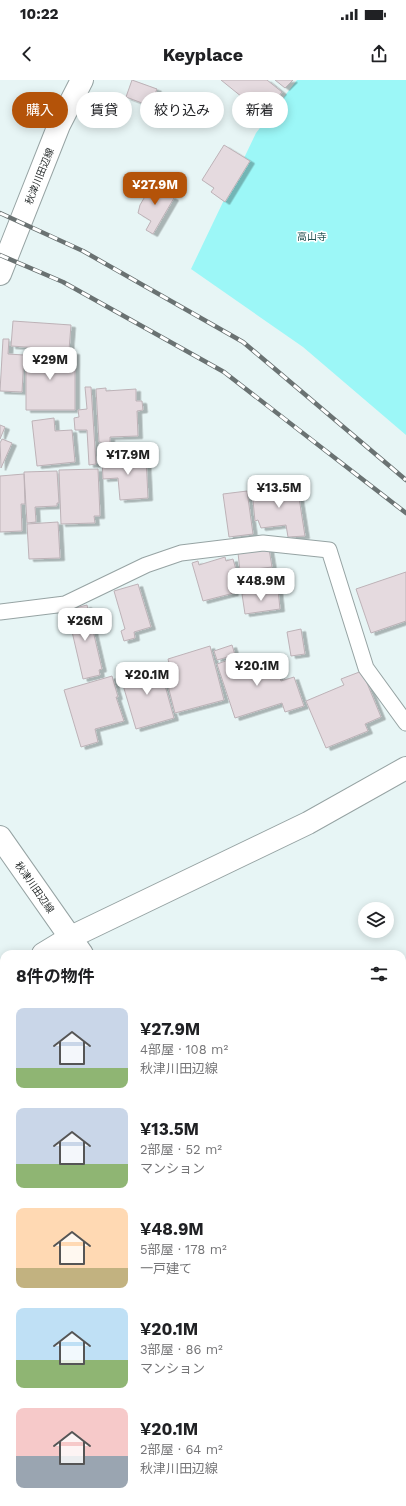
<!DOCTYPE html>
<html lang="ja">
<head>
<meta charset="utf-8">
<style>
	:root { --surface:#fff; --page:#f2f2f2; --text:#202124; --muted:#757577; --accent:#b45309 }
	body { margin:0; font-family:"Work Sans","Noto Sans JP",sans-serif; background:var(--page); color:var(--text); height:100vh; display:flex; flex-direction:column; font-size:15px; white-space:nowrap }
	* { box-sizing:border-box; margin:0 }
	p { font-size:13px; color:var(--muted) }
	.icon { flex:none; width:22px; height:22px; fill:none; stroke:currentColor; stroke-width:2; stroke-linecap:round; stroke-linejoin:round }
	.map { position:relative; flex:1; overflow:hidden }
	.panel { position:absolute; left:0px; top:870px; width:406px; height:556px; display:flex; flex-direction:column; background:var(--surface); border-radius:12px 12px 0 0; box-shadow:0 2px 10px #0003 }
	.panel>* { flex:none }
	.top-card { position:absolute; left:12px; top:12px; width:382px; height:36px; display:flex; gap:8px }
	.controls { position:absolute; left:358px; top:822px; display:grid; gap:8px }
	.controls a { display:grid; place-items:center; width:36px; height:36px; border-radius:50%; background:var(--surface); box-shadow:0 2px 10px #0003; font-size:20px }
	.price { position:absolute; translate:-50% -34px; padding:0 9px; border-radius:8px; background:#fff; color:#222; font-size:13px; line-height:26px; filter:drop-shadow(0 1px 2px #0008) }
	.price::after { content:''; position:absolute; left:50%; top:24px; width:12px; height:9px; margin-left:-6px; background:inherit; clip-path:polygon(0 0,100% 0,50% 100%) }
	.price.selected { background:var(--accent); color:#fff }
	ul { padding:0; list-style:none }
	li { display:flex; align-items:center; gap:12px; height:100px; padding:0 16px }
	li span { display:grid; place-items:center; flex:none; width:112px; height:80px; border-radius:8px; color:#555 }
	li>.icon { margin-inline-start:auto }
	span .icon { width:48px; height:48px; fill:#fffc; stroke-width:1 }
	li b { font-size:17px }
	h2 { display:flex; justify-content:space-between; align-items:center; height:48px; padding:0 16px; font-size:17px }
	.chip { padding:0 14px; border-radius:18px; background:var(--surface); box-shadow:0 2px 10px #0003; font-size:14px; line-height:36px }
	.chip.selected { background:var(--accent); color:#fff }
	.status { display:flex; justify-content:space-between; align-items:center; height:28px; padding:0 20px; background:var(--surface); direction:ltr }
	.status svg { height:11px; fill:currentColor }
	header { display:flex; justify-content:space-between; align-items:center; height:52px; padding:0 16px; background:var(--surface); font-size:18px; font-weight:700 }
	.map>svg:first-child { display:block }
	.green { fill:#9cf7f7 }
	.water { fill:#61c4c5 }
	.lines { fill:none; stroke-linecap:round; stroke-linejoin:round }
	.stream { stroke:#61c4c5; stroke-width:9 }
	.building { fill:#e5dadf; stroke:#bdb2b7; filter:url(#shadow) }
	.lane-casing { stroke:#96a3a3; stroke-width:17 }
	.street-casing { stroke:#96a3a3; stroke-width:24 }
	.secondary-casing { stroke:#96a3a3; stroke-width:24 }
	.lane { stroke:#fff; stroke-width:15 }
	.street { stroke:#fff; stroke-width:22 }
	.secondary { stroke:#fff; stroke-width:22 }
	.rail-casing { stroke:#6a7272; stroke-width:4.5 }
	.rail { stroke:#fff; stroke-width:3; stroke-dasharray:9; stroke-linecap:butt }
	.labels { text-anchor:middle; stroke-width:3; stroke-linejoin:round; paint-order:stroke }
	.street-label { font-size:10px; fill:#282d2d; stroke:#fff }
	.park-label { font-size:10px; fill:#265353; stroke:#fff }
</style>
</head>
<body>
<div class="status"><b>10:22</b><svg viewBox="0 0 49 12"><path d="M0 12V9h3v3zM5 12V6h3v6zM10 12V3h3v9zM15 12V0h3v12zM26 1h20v11H26zM47 4h2v5h-2z"/></svg></div>
<header><svg class="icon" aria-label="back" viewBox="0 0 24 24"><path d="M15 5l-7 7 7 7"/></svg>Keyplace<svg class="icon" aria-label="share" viewBox="0 0 24 24"><path d="M12 15V3M7 8l5-5 5 5M5 13v7h14v-7"/></svg></header>
<div class="map">
<svg width="406" height="1426" viewBox="0 0 406 1426">
	<defs>
		<filter id="shadow"><feDropShadow dx="4.5" dy="2.5" stdDeviation="0" flood-color="#0004"/></filter>
	</defs>
	<rect width="100%" height="100%" fill="#e7f5f5"/>
	<path class="green" d="M297,0H406V355L303,267L191,189L256,53Z"/>
	<path class="water" d="M406,990V1113L402,1114V991Z
		M4,1122V1329L0,1331V1123Z"/>
	<g class="lines">
		<path class="stream" d="M402,1323L406,1321
			M175,1426L185,1422"/>
	</g>
	<path class="building" d="M132,0L157,9L150,26L126,17Z
		M221,0H267L282,12L263,34Z
		M275,0H293L285,8Z
		M224,65L250,81L225,122L211,112L214,108L202,100Z
		M148,103L174,118L153,154L146,150L151,141L138,133L140,125L147,113L144,111Z
		M13,241L71,245L69,270L11,266Z
		M3,259H9L8,274L24,275L22,312L0,311Z
		M26,272H75V330H26Z
		M85,307H91L96,384L89,385L87,350H75L74,338L79,337L78,330L87,329Z
		M106,308V311L136,309V321H142L143,330L137,331L138,356L110,357V364L99,362L96,309Z
		M54,338L55,351L72,350L75,382L37,386L32,341Z
		M0,345L5,347L0,359Z
		M2,359L12,363L1,388L0,363Z
		M146,376L148,418L120,420L118,398L103,399L102,379Z
		M98,389L100,436H94L95,443L61,444L59,390Z
		M57,391L59,423H57V426L35,427L36,442L27,443L24,392Z
		M24,394L25,424H21L22,451L0,452V396Z
		M297,405L305,456L288,457L286,445L261,448L258,440L255,441L252,410Z
		M247,411L253,454L229,457L223,414Z
		M58,442L60,478L29,479L27,444Z
		M269,469L272,487L240,491L238,473Z
		M225,477L226,481L233,479L238,497L231,500L234,513L203,521L192,483L198,481L199,485Z
		M272,489V509L242,513L240,492Z
		M406,492V541L371,553L356,509Z
		M138,504L151,547L134,552L135,558L124,561L121,551L125,549L114,511Z
		M278,510L280,529L245,534L242,514Z
		M87,525L102,589L99,590L100,595L83,599L67,530Z
		M301,549L305,574L291,576L287,552Z
		M232,565L235,575L217,580L214,571Z
		M210,566L224,620L175,633L164,590L170,588L168,579Z
		M240,576L243,584L260,579L263,589L276,585L281,601L294,597L304,626L285,632L282,623L235,638L217,584Z
		M159,584L174,638L136,649L120,595Z
		M362,591L381,637L365,644L368,651L326,668L306,621L344,605L341,599Z
		M112,596L118,617H116L124,641L95,649L98,662L81,667L64,610Z"/>
	<g class="lines">
		<g class="lane-casing">
			<path id="lane" d="M0,532L65,524L146,485L181,473L263,463L329,470L366,588L406,643"/>
		</g>
		<g class="street-casing">
			<path id="street" d="M43,874L71,857L308,743L406,688
				M0,901L4,899
				M402,1271L406,1269
				M44,1426L52,1422"/>
		</g>
		<g class="secondary-casing">
			<path id="secondary" d="M0,194L59,45L82,0
				M0,757L82,874
				M402,1366L406,1371"/>
		</g>
		<use href="#lane" class="lane"/>
		<use href="#street" class="street"/>
		<use href="#secondary" class="secondary"/>
		<g class="rail-casing">
			<path id="rail" d="M0,133L83,171L243,262L406,400
				M0,175L63,202L224,292L406,433"/>
		</g>
		<use href="#rail" class="rail"/>
	</g>
	<g class="labels">
		<g class="street-label">
			<text transform="translate(39 96) rotate(-68)" y="4">秋津川田辺線</text>
			<text transform="translate(35 807) rotate(55)" y="4">秋津川田辺線</text>
		</g>
		<g class="park-label">
			<text x="312" y="160">高山寺</text>
		</g>
	</g>
</svg>
<div class="controls">
<a><svg class="icon" aria-label="layers" viewBox="0 0 24 24"><path d="M12 4l9 5-9 5-9-5zM3 14l9 5 9-5"/></svg></a>
</div>
<b class="price selected" style="left:155px;top:126px">¥27.9M</b>
<b class="price" style="left:50px;top:301px">¥29M</b>
<b class="price" style="left:128px;top:396px">¥17.9M</b>
<b class="price" style="left:279px;top:429px">¥13.5M</b>
<b class="price" style="left:261px;top:522px">¥48.9M</b>
<b class="price" style="left:85px;top:562px">¥26M</b>
<b class="price" style="left:257px;top:607px">¥20.1M</b>
<b class="price" style="left:147px;top:616px">¥20.1M</b>
<div class="top-card">
<a class="chip selected">購入</a>
<a class="chip">賃貸</a>
<a class="chip">絞り込み</a>
<a class="chip">新着</a>
</div>
<section class="panel">
<h2>8件の物件<svg class="icon" aria-label="filters" viewBox="0 0 24 24"><path d="M4 7h16M4 17h16"/><circle cx="9" cy="7" r="2"/><circle cx="15" cy="17" r="2"/></svg></h2>
<ul>
<li><span style="background:linear-gradient(#c9d6e8 75%,#8fb573 0)"><svg class="icon" aria-label="home" viewBox="0 0 24 24"><path d="M3 11l9-7 9 7M6 9v11h12V9"/></svg></span><div><b>¥27.9M</b><p>4部屋 · 108 m²</p><p>秋津川田辺線</p></div></li>
<li><span style="background:linear-gradient(#c9d6e8 70%,#8fb573 0)"><svg class="icon" aria-label="home" viewBox="0 0 24 24"><path d="M3 11l9-7 9 7M6 9v11h12V9"/></svg></span><div><b>¥13.5M</b><p>2部屋 · 52 m²</p><p>マンション</p></div></li>
<li><span style="background:linear-gradient(#ffd9b3 75%,#c2b280 0)"><svg class="icon" aria-label="home" viewBox="0 0 24 24"><path d="M3 11l9-7 9 7M6 9v11h12V9"/></svg></span><div><b>¥48.9M</b><p>5部屋 · 178 m²</p><p>一戸建て</p></div></li>
<li><span style="background:linear-gradient(#bfe0f5 65%,#8fb573 0)"><svg class="icon" aria-label="home" viewBox="0 0 24 24"><path d="M3 11l9-7 9 7M6 9v11h12V9"/></svg></span><div><b>¥20.1M</b><p>3部屋 · 86 m²</p><p>マンション</p></div></li>
<li><span style="background:linear-gradient(#f6c9c9 60%,#9aa5b1 0)"><svg class="icon" aria-label="home" viewBox="0 0 24 24"><path d="M3 11l9-7 9 7M6 9v11h12V9"/></svg></span><div><b>¥20.1M</b><p>2部屋 · 64 m²</p><p>秋津川田辺線</p></div></li>
</ul>
</section>
</div>
</body>
</html>
